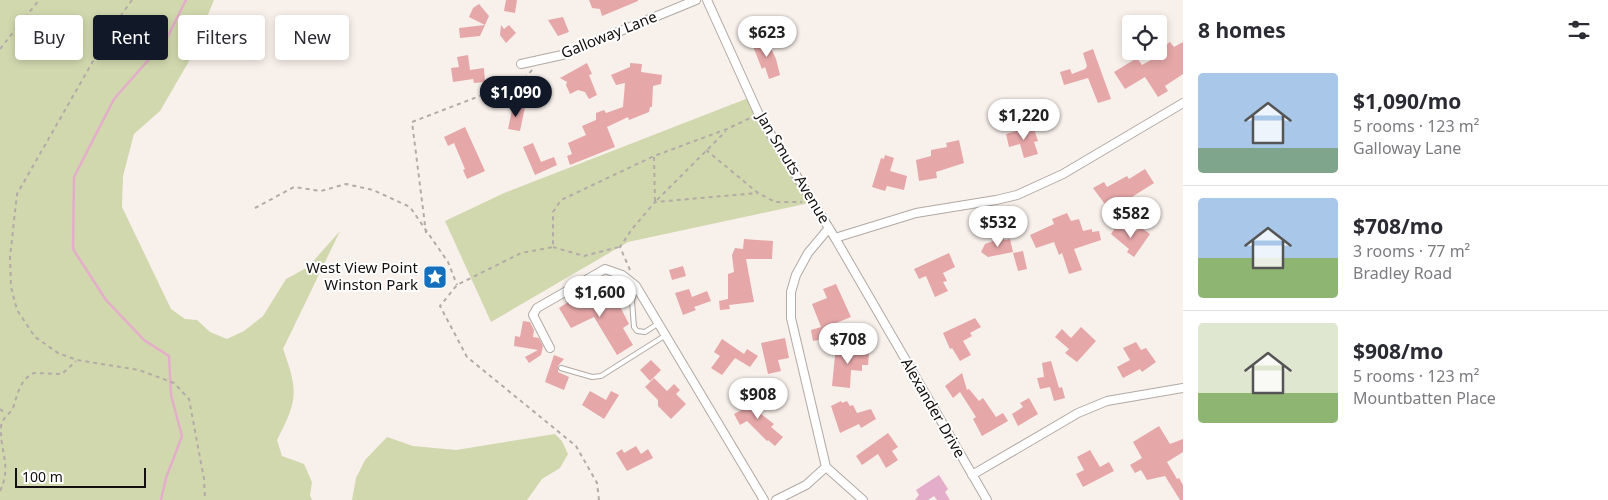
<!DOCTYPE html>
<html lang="en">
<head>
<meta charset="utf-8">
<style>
	:root { --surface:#fff; --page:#f2f2f3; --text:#2b2b33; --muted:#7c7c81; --line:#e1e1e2; --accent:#111827 }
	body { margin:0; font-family:"Noto Sans",sans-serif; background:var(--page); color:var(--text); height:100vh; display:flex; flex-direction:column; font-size:19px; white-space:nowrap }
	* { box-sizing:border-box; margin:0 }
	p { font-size:16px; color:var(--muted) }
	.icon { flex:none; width:28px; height:28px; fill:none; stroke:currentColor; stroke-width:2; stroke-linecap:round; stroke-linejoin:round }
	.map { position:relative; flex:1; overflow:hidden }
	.side { display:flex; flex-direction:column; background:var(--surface); width:425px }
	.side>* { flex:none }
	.guide { position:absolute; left:15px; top:15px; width:475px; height:45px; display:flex; gap:10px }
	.buttons { position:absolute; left:1122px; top:15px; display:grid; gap:10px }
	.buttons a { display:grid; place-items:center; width:45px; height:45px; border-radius:5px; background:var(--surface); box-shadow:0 2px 8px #0003; font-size:25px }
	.scale { position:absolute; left:15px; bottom:12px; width:131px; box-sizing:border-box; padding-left:5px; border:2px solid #13100f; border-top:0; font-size:14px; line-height:18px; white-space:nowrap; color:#13100f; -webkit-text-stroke:4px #fff; paint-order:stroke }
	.price { position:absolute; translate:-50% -42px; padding:0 11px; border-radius:18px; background:#fff; color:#222; font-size:16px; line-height:32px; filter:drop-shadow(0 1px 2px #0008) }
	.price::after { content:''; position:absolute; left:50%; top:30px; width:15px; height:11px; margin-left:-8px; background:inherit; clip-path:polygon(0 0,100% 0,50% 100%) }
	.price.current { background:var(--accent); color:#fff }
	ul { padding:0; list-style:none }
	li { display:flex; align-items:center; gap:15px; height:125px; padding:0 15px }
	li+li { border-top:1px solid var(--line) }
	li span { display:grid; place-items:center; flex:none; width:140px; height:100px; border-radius:5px; color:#555 }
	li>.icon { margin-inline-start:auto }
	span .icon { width:60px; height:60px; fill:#fffc; stroke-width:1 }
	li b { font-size:21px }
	h2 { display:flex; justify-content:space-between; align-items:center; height:60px; padding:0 15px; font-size:21px }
	.tag { padding:0 18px; border-radius:5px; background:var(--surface); box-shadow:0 2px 8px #0003; font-size:18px; line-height:45px }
	.tag.current { background:var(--accent); color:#fff }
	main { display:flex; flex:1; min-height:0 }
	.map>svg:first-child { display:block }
	.green { fill:#d2d8ae }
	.water { fill:#e4aeca }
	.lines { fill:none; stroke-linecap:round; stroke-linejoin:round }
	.stream { stroke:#e4aeca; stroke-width:2.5 }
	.building { fill:#e5a7a8 }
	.service-casing { stroke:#b1a9a4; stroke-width:6 }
	.minor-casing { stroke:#b1a9a4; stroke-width:10 }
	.path { stroke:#b2aba8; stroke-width:2; stroke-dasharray:4 4; stroke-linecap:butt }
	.service { stroke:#fff; stroke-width:4 }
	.minor { stroke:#fff; stroke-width:8 }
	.labels { text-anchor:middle; stroke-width:4; stroke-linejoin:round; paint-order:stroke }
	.street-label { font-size:15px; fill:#13100f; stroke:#fff }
	.poi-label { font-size:15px; fill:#13100f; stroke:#fff; text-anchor:end }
</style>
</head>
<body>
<main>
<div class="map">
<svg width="1183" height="500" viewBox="0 0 1183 500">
	<rect width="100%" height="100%" fill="#f8f0eb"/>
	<path class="green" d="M0,0H214L188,63L160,111L134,134L123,176L122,207L171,309L185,319L197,320L210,332L227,339L244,331L263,316L286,279L308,267L340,231L283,349C299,392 297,401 277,440L282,456L304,464L312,482L310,495L312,500H0Z
		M751,97L814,202L628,242L491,322L445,221L504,193Z
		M555,434L562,441L568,454L560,468L542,479L527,500H352L356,478L365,460L387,437L413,446L456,450Z"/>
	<path class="water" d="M939,475L948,489L945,492L950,500H937L934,496L928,500H915L919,495L916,490Z"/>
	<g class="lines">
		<path class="stream" d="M161,500L166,478L182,436L171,395L169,356L144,340L106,300L73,249L74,177L114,99L166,40L186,0"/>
	</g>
	<path class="building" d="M506,0H517L515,13L504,11Z
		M589,0H638V1L602,16L600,9L592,8Z
		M479,4L489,16L485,25L469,17L473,8Z
		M563,17L569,32L558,36L548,20Z
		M485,25L480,36L460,38L459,28Z
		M501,25L504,29L509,25L516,33L506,43L500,35Z
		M766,38L776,59L780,75L769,79L765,67L762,69L752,44Z
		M1170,42L1174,47L1183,42V74L1165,86L1168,91L1158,97L1145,77L1125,89L1114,72L1137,58L1142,65L1163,53L1160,49Z
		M1093,49L1111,99L1098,103L1088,78L1064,85L1060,72L1070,69L1072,74L1085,69L1087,66L1083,53Z
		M468,55L470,70L484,68L485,82L474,83L473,79L453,82L451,68L459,67L457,57Z
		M587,63L592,74L589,75L597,95L589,99L585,92L578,90L570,94L566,85L567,82L560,78Z
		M630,63L642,64L641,72L662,75L661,84L653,86L652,107H650L649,112L629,120L628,117L607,127L615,147L570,165L567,156L572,154L568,143L586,135L582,126L596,120V113L604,110L606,113L623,107L625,83L616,85L611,75L630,67Z
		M513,105L525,107L520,131L508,129Z
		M1033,126L1038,141L1034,142L1038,154L1024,158L1020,144L1009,147L1006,134Z
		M465,127L485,171L467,179L463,170L465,169L454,143L448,146L444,137Z
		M959,140L964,163L936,172L937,178L919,181L916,160L931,156V150L947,147L946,143Z
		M533,143L541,162L554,157L557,165L535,175L523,147Z
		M885,155L894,158L890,171L907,176L904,190L887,186L885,191L872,187L881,158L884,159Z
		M1145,169L1154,183L1110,211L1093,188L1104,182L1107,187L1127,176L1129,179Z
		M1067,213L1071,221L1079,219L1083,231L1092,229V232L1099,231L1101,240L1074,249L1082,270L1069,274L1062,253L1059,255L1054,242L1036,248L1030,235L1054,224L1052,219Z
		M1117,225L1128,232L1132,227L1137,231L1140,227L1150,234L1134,257L1127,252L1129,249L1111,234Z
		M1004,237V240L1010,239L1013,252L988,257L981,252L985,244Z
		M744,239L773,241L772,259H746L754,302L729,305L730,309L720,310L719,301L728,299V274L734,272L732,255L735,248L743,249Z
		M1023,251L1027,269L1018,271L1013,253Z
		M949,253L955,267L943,273L947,281L943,282L948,291L935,297L926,276L919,279L914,269Z
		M683,266L686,276L672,280L669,270Z
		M836,284L851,317L831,325L834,337L813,341L811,330L821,327L812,304L827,298L823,289Z
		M689,289L692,297L707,291L711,301L694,307L696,310L683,315L675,293Z
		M613,293L629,324L623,328L633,345L617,355L594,317L571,328L559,308L580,294L585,301L590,296L594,302Z
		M975,318L981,327L970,333L972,336L963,341L971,355L960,361L952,348L950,349L943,333Z
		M523,321L530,322L534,330L533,337L539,338L543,346L541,355L529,363L525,357L538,350L514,346L515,336L520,337Z
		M1081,327L1096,341L1077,362L1065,353L1069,349L1055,337L1062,329L1071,338Z
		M785,338L789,358L778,360L781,371L768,374L761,343Z
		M722,339L744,354L747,349L758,356L750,367L735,358L722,375L711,368L720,356L714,352Z
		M1136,342L1141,350L1146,348L1156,362L1142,372L1140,369L1123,378L1117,367L1130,360L1123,348Z
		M836,346L864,348V353H869L868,365H862V371L851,370L850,388L832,386Z
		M554,355L564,359L558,366V372L569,377L564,390L545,382Z
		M651,360L661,370L650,381L640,370Z
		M1051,361L1059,388L1062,387L1065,398L1054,401L1050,387L1040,389L1037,378L1044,377L1042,363Z
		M962,373L967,390L969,389L979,401L983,398L996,417L1003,413L1008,421L982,436L973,419L976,417L960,392L953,398L945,386Z
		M654,378L667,391L674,384L680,390L676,394L686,404L671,419L658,406V400L645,387Z
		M750,390L760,407L756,410L774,424L771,427L783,437L775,446L768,440L767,441L747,421L740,425L734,414L749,406L742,394Z
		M590,391L606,400L611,391L619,395L604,419L582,405Z
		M1029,398L1038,414L1018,426L1012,414L1023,407L1020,403Z
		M841,401L842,403L847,401L850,406L853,405L857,413L871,409L876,419L861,428L859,424L840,433L831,406Z
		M1159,426L1170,444L1183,439V452L1167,462L1177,479L1179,478L1183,485V500H1180L1165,476L1147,480L1141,470L1135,473L1130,465L1142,458L1133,442Z
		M888,433L898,447L892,451L898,460L886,468L878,454L862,465L856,456Z
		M636,446L641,454L648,449L653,458L627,471L616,453L622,449L624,453Z
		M1090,450L1100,467L1109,462L1114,471L1083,487L1076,474L1084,470L1077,457Z"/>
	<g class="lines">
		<g class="service-casing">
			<path id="service" d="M636,287L632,301L634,327L637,331L645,332L659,323
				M585,297L589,289L600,287L620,276
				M561,368L592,377L601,376L666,335"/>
		</g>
		<g class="minor-casing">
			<path id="minor" d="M707,0L760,117L835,238L916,213L996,200L1017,195L1063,174L1183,103
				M521,64L562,55L696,0
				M829,228L808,253L796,275L791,292V318L826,467L863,500
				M835,238L987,500
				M550,348L533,315L537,308L605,269L622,275L636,286L764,500
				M972,475L1078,413L1107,401L1183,388
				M776,500L806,485L826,467"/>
		</g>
		<path class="path" d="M132,0L112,28L17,194L10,257L11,287L17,310L35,337L58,353L77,360L139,370L174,383L189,399L204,479L205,500
			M0,49L39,0
			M706,150L758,193L775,202H802
			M654,157L655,202L726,131
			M255,208L294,187L321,191L346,184L373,190L410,207L448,262L457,285
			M426,233L412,122L524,79L533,69
			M553,247L584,256L619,247
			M630,270L620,247L632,229L655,202L758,193
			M0,409L6,414
			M0,491C12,466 0,453 1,427C2,416 12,414 14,405C18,392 21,379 34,373L62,374L76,361
			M599,500L597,483L576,446L467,357L440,306L457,285L521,253L553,247V212L561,200L654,156L727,129L752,117"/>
		<use href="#service" class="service"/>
		<use href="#minor" class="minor"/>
	</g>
	<defs>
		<g id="sight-square" transform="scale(1.25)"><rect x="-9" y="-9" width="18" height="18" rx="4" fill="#1470bd" stroke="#fff"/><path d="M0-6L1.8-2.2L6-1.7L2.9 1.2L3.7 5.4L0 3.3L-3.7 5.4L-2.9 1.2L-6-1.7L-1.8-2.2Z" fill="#fff"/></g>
	</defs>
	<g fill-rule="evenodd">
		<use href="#sight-square" x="435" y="277"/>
	</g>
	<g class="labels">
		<g class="street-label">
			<text transform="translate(609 35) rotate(-22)" y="5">Galloway Lane</text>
			<text transform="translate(793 168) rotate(59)" y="5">Jan Smuts Avenue</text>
			<text transform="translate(933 408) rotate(60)" y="5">Alexander Drive</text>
		</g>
		<g class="poi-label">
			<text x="418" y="273">West View Point<tspan x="418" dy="17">Winston Park</tspan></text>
		</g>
	</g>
</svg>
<div class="buttons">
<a><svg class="icon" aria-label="locate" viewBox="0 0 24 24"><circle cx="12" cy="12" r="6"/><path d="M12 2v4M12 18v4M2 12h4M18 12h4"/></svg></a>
</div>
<div class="scale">100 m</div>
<b class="price" style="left:767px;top:58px">$623</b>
<b class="price current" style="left:516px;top:118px">$1,090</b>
<b class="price" style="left:1024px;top:141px">$1,220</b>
<b class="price" style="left:1131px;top:239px">$582</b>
<b class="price" style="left:998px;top:248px">$532</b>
<b class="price" style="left:600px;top:318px">$1,600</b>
<b class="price" style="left:848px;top:365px">$708</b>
<b class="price" style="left:758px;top:420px">$908</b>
<div class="guide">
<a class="tag">Buy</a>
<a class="tag current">Rent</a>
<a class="tag">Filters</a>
<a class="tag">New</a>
</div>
</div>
<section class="side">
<h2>8 homes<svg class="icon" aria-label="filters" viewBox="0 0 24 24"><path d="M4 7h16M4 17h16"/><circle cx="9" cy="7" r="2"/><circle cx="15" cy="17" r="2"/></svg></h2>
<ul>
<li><span style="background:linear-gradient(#a9c7e8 75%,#7fa58c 0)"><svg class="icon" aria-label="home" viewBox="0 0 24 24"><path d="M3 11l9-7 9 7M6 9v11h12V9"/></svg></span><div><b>$1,090/mo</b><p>5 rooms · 123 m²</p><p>Galloway Lane</p></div></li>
<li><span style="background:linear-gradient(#a9c7e8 60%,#8fb573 0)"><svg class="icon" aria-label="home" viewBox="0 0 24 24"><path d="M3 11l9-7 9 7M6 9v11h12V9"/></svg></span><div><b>$708/mo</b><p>3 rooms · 77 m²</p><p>Bradley Road</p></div></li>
<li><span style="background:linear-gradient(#dfe7d0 70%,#8fb573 0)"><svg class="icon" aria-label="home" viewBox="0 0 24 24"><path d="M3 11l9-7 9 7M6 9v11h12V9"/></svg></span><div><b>$908/mo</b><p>5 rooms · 123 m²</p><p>Mountbatten Place</p></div></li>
</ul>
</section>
</main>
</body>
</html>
